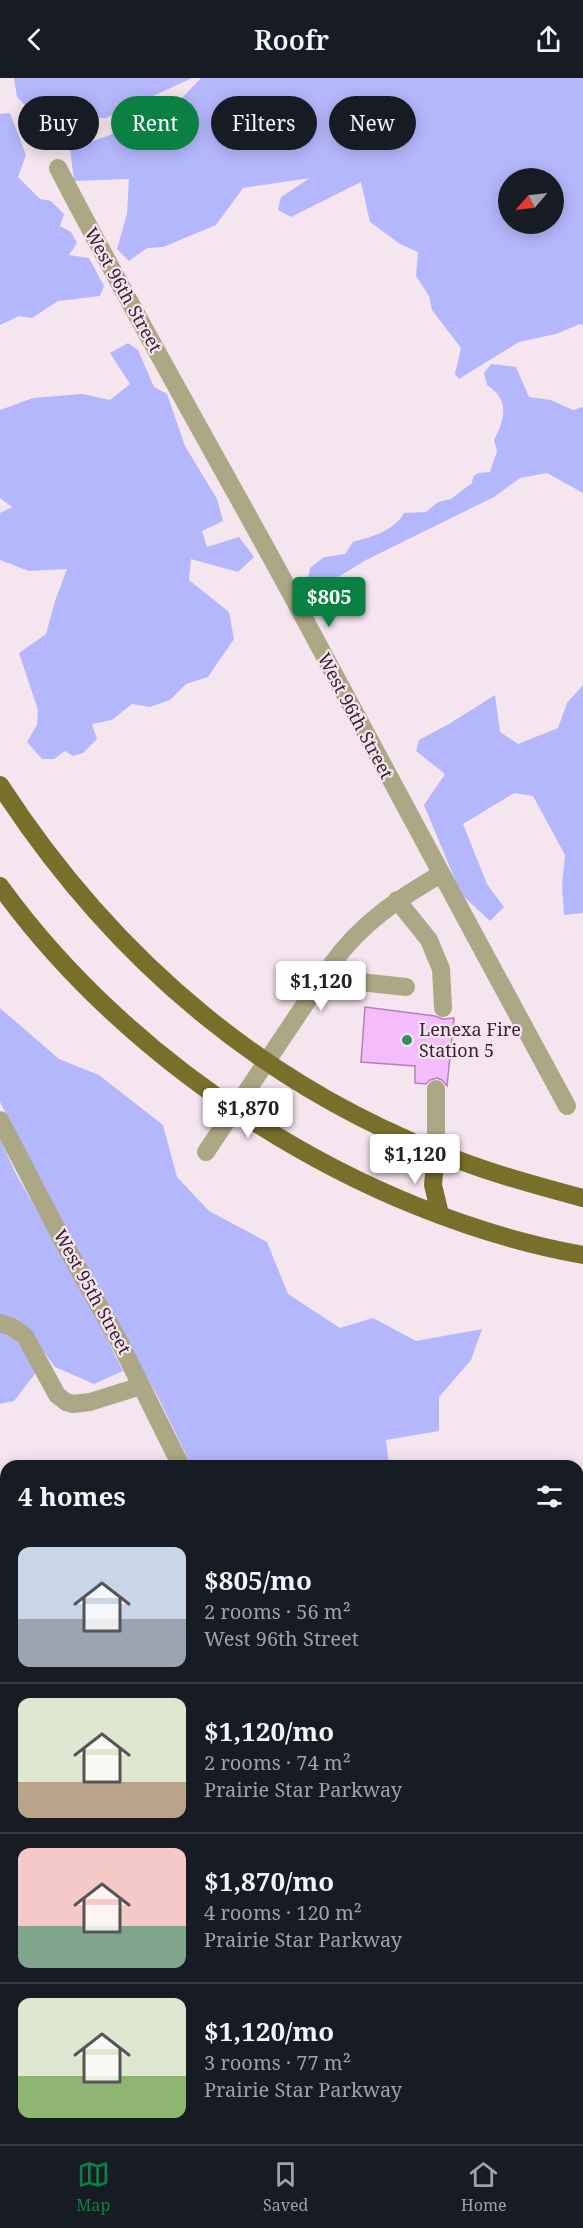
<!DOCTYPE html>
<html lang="en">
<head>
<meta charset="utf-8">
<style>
	:root { --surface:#171b24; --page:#242831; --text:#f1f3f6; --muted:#9ea1a6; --line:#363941; --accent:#0b8043 }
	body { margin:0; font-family:"Noto Serif",serif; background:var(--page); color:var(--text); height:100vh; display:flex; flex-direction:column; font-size:22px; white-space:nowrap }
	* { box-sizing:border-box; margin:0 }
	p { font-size:20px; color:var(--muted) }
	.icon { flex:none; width:33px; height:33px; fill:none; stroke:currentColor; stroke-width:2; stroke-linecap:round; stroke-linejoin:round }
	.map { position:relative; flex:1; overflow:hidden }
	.drawer { position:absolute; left:0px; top:1382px; width:584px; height:686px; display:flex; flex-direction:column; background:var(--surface); border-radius:18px 18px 0 0; box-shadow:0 3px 15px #0003 }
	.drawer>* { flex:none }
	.guide { position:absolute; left:18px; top:18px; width:548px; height:54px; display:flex; gap:12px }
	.needle { width:39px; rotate:242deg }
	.tools { position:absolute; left:498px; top:90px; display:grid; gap:12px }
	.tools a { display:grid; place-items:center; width:66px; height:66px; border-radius:50%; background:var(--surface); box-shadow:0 3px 15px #0003; font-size:30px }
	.price { position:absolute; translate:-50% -51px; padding:0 14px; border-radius:6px; background:#fff; color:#222; font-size:20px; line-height:39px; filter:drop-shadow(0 2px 3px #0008) }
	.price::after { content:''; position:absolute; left:50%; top:36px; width:18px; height:14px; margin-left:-9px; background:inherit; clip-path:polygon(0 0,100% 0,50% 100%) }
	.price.current { background:var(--accent); color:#fff }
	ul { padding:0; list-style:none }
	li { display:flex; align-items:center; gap:18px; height:150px; padding:0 18px }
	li+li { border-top:2px solid var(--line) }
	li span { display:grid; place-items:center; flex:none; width:168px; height:120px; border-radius:12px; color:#555 }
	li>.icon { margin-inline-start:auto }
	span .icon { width:72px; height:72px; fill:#fffc; stroke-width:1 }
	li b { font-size:26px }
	h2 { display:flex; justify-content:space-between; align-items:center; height:72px; padding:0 18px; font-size:26px }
	.pill { padding:0 21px; border-radius:27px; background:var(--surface); box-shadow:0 3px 15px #0003; font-size:21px; line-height:54px }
	.pill.current { background:var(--accent); color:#fff }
	header { display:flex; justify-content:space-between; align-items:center; height:78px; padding:0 18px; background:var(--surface); font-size:27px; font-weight:600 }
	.tabs { display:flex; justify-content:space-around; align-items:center; height:84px; border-top:2px solid var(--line); background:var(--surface); font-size:16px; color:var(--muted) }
	.tabs a { display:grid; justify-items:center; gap:3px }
	.tabs .current { color:var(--accent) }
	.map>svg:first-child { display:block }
	.green { fill:#b5b7fc; fill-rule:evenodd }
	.water { fill:#19bae5 }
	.building { fill:#f5bcfc; stroke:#b57fbc; stroke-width:1.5 }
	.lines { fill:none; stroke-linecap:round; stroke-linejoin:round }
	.minor { stroke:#aca885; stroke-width:18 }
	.major { stroke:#78702a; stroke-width:18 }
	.poi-dot { fill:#2e8e68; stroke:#f5e5ee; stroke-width:2 }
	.labels { text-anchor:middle; stroke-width:4.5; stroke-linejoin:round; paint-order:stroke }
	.street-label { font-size:18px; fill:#3e2033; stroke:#f5e5ee }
	.poi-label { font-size:18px; fill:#3e2033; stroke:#f5e5ee; text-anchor:start }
</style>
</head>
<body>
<header><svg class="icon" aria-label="back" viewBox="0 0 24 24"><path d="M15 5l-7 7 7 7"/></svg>Roofr<svg class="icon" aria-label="share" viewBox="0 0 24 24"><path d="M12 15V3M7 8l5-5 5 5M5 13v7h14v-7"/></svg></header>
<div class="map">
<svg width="583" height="2066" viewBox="0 0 583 2066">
	<rect width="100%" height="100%" fill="#f5e5ee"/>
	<path class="green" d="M14,0H192L106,40H37L17,19Z
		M201,0H583V247L580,246L556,256L519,264L459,301L455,296L461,270L432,232L429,218L416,198L418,174L400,166L370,144L361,104L291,139L278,132L281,119L310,100L243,110L216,147L163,169L147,170L129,183L117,171L127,136L129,101L74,103L70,71L110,57L180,22ZM508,100H554V146H508Z
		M10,35L26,77L18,99L40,121L51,123L64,136L60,148L71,154L77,165L69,177L89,180L104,208L100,218L58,223L32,240L19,238L0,247V36Z
		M128,265L138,272L154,309L167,316L185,368L217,421L223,443L202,453L207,469L239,459L254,479L238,494L191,481L189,502L229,534L234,561L208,599L186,606L170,622L150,629L132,626L112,642L92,646L97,661L83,675L73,678L65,673L54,681H42L27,664L37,647L38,632L19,575L46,556L55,523L67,491L29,493L0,482V435L12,429L0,420V332L33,320L82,316L110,322L130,306L110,275Z
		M491,286L516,289L529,319L551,322L573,332L583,329V415L547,395L520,400L494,419L366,482L320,510L308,500L310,490L324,479L345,476L353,464C371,459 394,453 404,435L426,434L438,424L451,421L472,405L473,399L478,395L490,394L497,373L494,362C505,341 510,322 487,307L484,295Z
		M583,607V835L564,837L562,807L565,777L533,718L514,715L463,746L487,806L504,829L490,843L461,816L424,727L445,696L416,673L419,662L449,646L495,617L500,654L518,666L558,650L567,625Z
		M0,930L59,981L99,997L163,1047L177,1099L209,1133L267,1164L288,1216L340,1250L373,1240L416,1263L482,1251L471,1282L439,1319V1353L386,1362L389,1387H191L158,1319L99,1217L0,1024Z
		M0,1061L16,1096L87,1220L123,1293L94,1306L55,1289L33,1259L0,1237Z
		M0,1252L16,1258L38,1292L14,1323L0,1326Z
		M578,1695L583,1703V1749L578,1753Z
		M583,1770V1798L578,1799V1773Z"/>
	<path class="water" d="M0,1539L6,1543V1734L0,1735Z"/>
	<path class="building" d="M365,929L435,938L443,941L454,940L447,1008L442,1002L437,1000L430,1002L426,1006L415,1005V988L361,984Z"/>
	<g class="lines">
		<path class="minor" d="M58,90C132,233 213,372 290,514C382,685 474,857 567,1028
			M397,822L429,862L441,891L443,930
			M332,886L360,904L406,909
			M0,1042L65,1167L120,1265L181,1388
			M436,1073V1011
			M206,1074L332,886C361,845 398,821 441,796
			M0,1245L12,1249L25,1258L57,1317L66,1324L73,1326L90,1324L141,1308
			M578,1760L583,1757
			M537,2061L540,2066"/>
		<path class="major" d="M0,707C114,883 271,1016 469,1086C507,1100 545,1110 583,1120
			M0,808C132,991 361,1137 583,1177
			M436,1073L433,1107L440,1136"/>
	</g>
	<circle class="poi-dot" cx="407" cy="962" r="6"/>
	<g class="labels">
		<g class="street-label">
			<text transform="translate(123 212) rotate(61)" y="6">West 96th Street</text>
			<text transform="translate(355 638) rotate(62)" y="6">West 96th Street</text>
			<text transform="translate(92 1214) rotate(61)" y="6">West 95th Street</text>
		</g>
		<g class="poi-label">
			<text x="419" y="958">Lenexa Fire<tspan x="419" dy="21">Station 5</tspan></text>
		</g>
	</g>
</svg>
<div class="tools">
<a><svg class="needle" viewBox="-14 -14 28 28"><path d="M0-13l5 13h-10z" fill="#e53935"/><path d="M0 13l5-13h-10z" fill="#9ea1a6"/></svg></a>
</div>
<b class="price current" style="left:329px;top:550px">$805</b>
<b class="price" style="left:321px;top:934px">$1,120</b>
<b class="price" style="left:248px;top:1061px">$1,870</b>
<b class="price" style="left:415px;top:1107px">$1,120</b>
<div class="guide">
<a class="pill">Buy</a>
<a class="pill current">Rent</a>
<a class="pill">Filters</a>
<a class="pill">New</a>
</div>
<section class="drawer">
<h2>4 homes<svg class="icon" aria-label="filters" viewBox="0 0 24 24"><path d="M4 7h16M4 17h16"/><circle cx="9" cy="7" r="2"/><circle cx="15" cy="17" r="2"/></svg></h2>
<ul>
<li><span style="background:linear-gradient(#c9d6e8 60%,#9aa5b1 0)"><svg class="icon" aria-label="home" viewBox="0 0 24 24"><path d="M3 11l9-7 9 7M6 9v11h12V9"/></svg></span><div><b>$805/mo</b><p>2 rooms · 56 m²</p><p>West 96th Street</p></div></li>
<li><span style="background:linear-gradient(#dfe7d0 70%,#b9a48a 0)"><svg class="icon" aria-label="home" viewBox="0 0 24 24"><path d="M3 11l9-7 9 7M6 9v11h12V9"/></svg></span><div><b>$1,120/mo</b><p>2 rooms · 74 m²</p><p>Prairie Star Parkway</p></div></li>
<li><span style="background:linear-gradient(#f6c9c9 65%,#7fa58c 0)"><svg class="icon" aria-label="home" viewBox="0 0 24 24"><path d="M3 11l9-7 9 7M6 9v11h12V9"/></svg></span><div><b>$1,870/mo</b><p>4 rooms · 120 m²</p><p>Prairie Star Parkway</p></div></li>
<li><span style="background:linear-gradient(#dfe7d0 65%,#8fb573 0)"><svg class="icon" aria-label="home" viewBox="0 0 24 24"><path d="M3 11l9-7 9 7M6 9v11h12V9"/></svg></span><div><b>$1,120/mo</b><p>3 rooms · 77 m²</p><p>Prairie Star Parkway</p></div></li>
</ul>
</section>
</div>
<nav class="tabs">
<a class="current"><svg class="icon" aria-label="map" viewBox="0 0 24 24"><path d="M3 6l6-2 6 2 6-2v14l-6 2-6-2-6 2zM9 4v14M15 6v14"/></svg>Map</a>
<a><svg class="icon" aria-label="saved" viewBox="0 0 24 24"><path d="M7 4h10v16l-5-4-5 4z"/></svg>Saved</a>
<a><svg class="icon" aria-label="home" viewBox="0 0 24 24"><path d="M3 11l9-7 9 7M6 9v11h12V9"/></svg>Home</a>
</nav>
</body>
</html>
